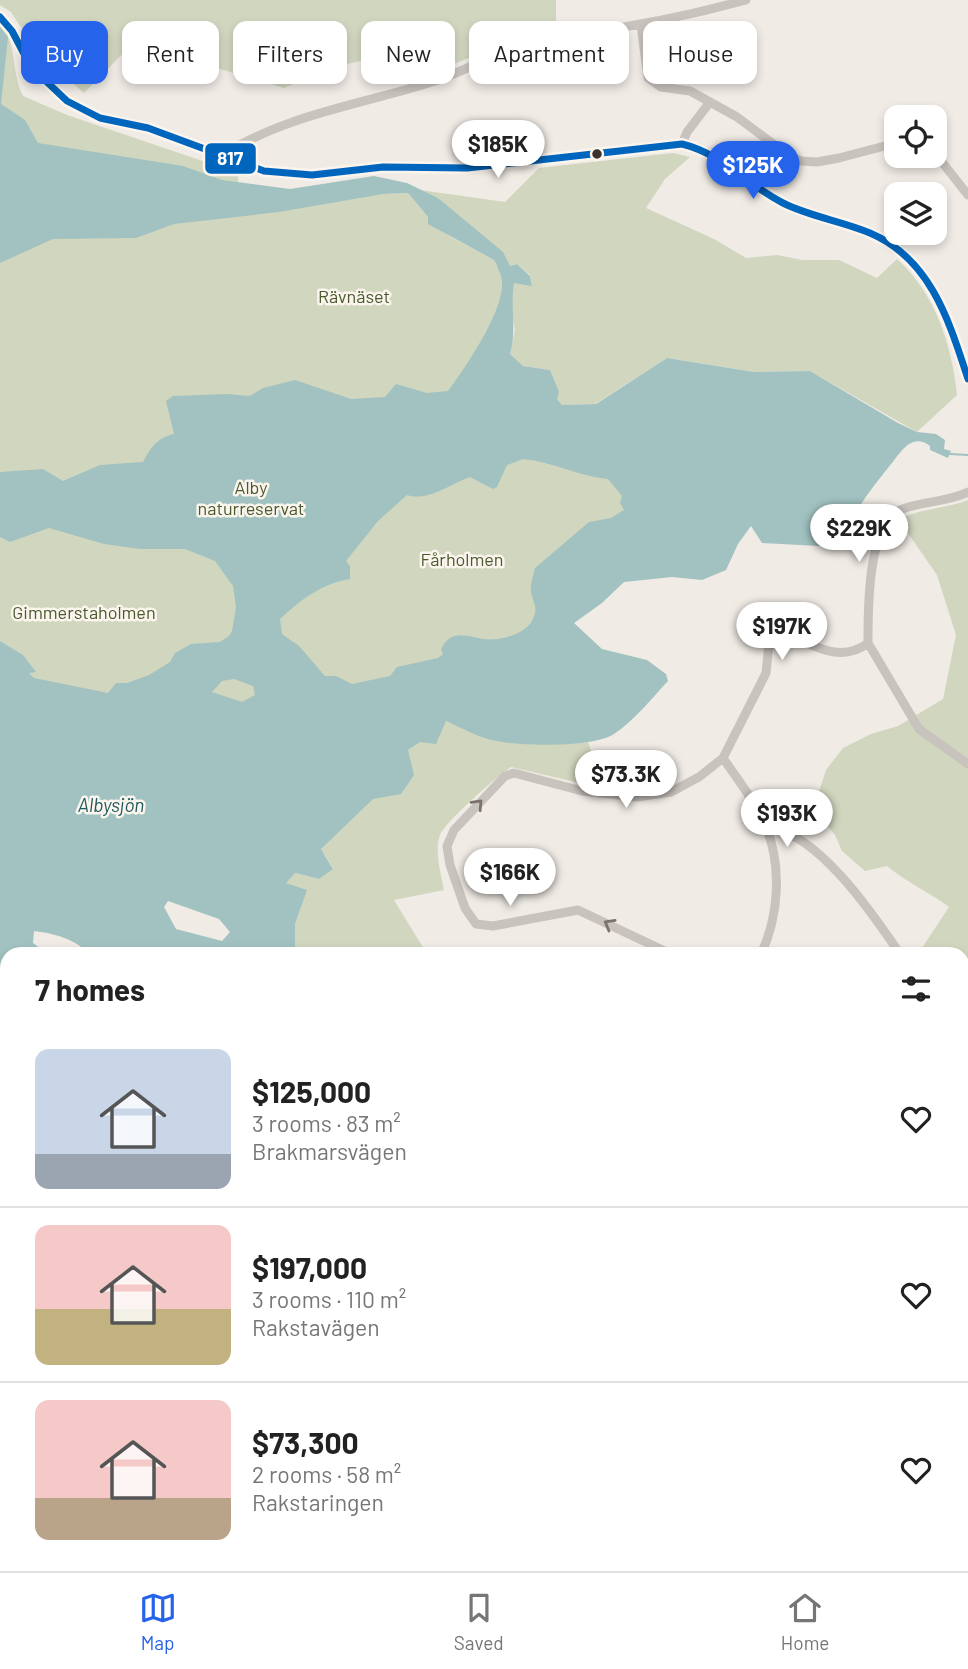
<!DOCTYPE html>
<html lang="en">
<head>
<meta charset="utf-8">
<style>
	:root { --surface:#fff; --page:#f6f6f6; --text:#222; --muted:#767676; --line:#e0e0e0; --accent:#2563eb }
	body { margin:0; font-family:Barlow,sans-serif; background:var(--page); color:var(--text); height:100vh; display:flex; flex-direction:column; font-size:26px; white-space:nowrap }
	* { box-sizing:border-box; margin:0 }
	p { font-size:23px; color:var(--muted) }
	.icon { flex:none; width:38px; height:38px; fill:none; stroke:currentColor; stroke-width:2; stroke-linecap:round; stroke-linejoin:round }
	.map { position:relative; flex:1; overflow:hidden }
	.details { position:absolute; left:0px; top:947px; width:970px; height:625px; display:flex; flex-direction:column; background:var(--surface); border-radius:21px 21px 0 0; box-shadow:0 4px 10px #0003 }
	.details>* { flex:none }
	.top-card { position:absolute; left:21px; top:21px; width:928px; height:63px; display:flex; gap:14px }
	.fabs { position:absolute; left:884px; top:105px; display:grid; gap:14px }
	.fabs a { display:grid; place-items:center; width:63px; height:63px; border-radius:14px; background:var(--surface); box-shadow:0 4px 10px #0003; font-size:35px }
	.price { position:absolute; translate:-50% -60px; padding:0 16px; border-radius:24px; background:#fff; color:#222; font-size:23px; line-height:46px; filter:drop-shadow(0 2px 4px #0008) }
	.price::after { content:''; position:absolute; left:50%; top:42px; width:21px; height:16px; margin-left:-10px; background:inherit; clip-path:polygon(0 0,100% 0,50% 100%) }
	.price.selected { background:var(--accent); color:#fff }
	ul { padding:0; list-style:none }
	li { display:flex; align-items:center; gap:21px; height:175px; padding:0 35px }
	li+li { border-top:2px solid var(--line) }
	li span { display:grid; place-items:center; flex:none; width:196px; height:140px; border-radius:14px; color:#555 }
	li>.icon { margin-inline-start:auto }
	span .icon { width:84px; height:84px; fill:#fffc; stroke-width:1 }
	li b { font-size:30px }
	h2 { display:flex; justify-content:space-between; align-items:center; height:84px; padding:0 35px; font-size:30px }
	.chip { padding:0 24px; border-radius:14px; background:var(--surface); box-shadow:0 4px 10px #0003; font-size:24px; line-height:63px }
	.chip.selected { background:var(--accent); color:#fff }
	.tabs { display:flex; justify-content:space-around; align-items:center; height:98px; border-top:2px solid var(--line); background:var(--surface); font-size:19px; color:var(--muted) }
	.tabs a { display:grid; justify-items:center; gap:4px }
	.tabs .selected { color:var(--accent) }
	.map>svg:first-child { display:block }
	.green { fill:#d1d6bf }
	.water { fill:#a1c2c1; fill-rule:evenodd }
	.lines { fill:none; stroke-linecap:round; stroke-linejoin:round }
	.stream { stroke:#a1c2c1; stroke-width:2 }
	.minor { stroke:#c9c3be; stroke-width:9 }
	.bus-1-casing { stroke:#fbf5ee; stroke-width:12 }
	.bus-1 { stroke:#0065bd; stroke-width:7 }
	.oneway { stroke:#7b726d }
	.bus-dot { fill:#3b302b; stroke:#fbf5ee; stroke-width:2.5 }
	.labels { text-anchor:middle; stroke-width:5; stroke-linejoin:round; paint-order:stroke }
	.park-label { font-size:18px; fill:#4a5a2e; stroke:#fbf5ee }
	.water-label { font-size:19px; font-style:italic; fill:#1f5a5e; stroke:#fbf5ee }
	.line-badge { stroke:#fbf5ee; stroke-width:2.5 }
	.badge-label { font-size:19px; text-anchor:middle; font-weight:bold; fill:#fff }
</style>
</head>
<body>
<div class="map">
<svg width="968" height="1571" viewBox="0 0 968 1571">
	<rect width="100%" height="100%" fill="#f0ebe5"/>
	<path class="green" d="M0,0H556V24L402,84L373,58L334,67L284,88L133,43L84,93L37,52L11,12L0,5Z
		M0,21C19,49 10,70 23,96L67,115L238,173L239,202L374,184L387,194L408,193L428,217L449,236L494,260L497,267L532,285L530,275L517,264L510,266L438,198L420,190L505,202L539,168L673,153L690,157L665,179L646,208L714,239L746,258L777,255L802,260H839L877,278L897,259C935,293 952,345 957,395L917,432L810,371L754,372L667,358L595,404L562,405L557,399L550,370L523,366L510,354L515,330L512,315L476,384L725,459L503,667L0,879Z
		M968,500V997H963L962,954H918L949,907C929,892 906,882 887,866L865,871L842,851L835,835L819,816L818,795L826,770L843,748L871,734L898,726L943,699L956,635L937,575L903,526L896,522C912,509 946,509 968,500Z
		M446,721C486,740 544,745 588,742L605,789L511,767C498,775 445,822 440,835C434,851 441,874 444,890L394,900L427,954H295V924L306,890L285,883L295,873L319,879L333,868L321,849L408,750Z
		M963,1348L968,1351V1571H771L767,1567C741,1571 699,1571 676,1565L962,1564Z
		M0,1388L7,1390V1564H181L183,1571H0Z
		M449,1564L670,1565L666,1571H447Z"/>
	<path class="water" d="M0,27L8,37L1,104L25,120L38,143L183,166L222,180L290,189L374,176L407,183L438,198L503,252L510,266L517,264L530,276L532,286L514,283C510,308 517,330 510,354L523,366L550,370L559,392L557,399L562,405L596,404L667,358L754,372L810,371L898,423L917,432L936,434L945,440L944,449L951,451L948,458L930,450V446C910,431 899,456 888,468C866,495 852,515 838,547L762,543L751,526L738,544L726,570L702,580L672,577L624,582L602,603L574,623L602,649L647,660L666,674L668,681C651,699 635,720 614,734C592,748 522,746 496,741C479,738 462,728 446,721L436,744L420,742L408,750L414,775L401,794L373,799L321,849L333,869L319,879L295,873L286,883L307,890L295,924V954H88C77,939 52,933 34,931L33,943L48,954H7V1039L3,1041L7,1042V1390L0,1388V641L23,655L36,672L29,673L34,678L108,693L116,683H127L149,675L170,662L175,653L191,644L220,642L229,636L232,631L236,607L233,586L215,561L185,549H140L104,544L49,528L10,542L0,537V472L43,469L63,481L100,465L143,462C151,447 157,438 174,434L166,401L173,396L227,394L250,396L263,388L295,380L351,399L385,397L396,384L427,393L448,391C465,368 505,310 502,281C501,274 497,266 494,260L428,224V217L408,193L383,194L279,212L174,224L136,238L53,239L0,263ZM523,459C553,462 578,476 608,479L622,496L620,503L624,510L611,518L589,522L535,568C533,576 529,588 532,596C535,606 538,609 532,621C524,635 499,641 483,639C466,636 451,629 441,649L443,654L438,658L397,667L390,676L352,684L336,676H325L299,646L282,634L280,619C302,599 321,584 350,579V566L346,561L378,521L407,495C428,502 450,484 470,477L493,489L497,487L507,465ZM234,679L253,686L255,695L242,702L212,692L222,681ZM168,901L219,919L230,932L222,941L176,929L164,907Z
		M298,1565L449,1564V1565L447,1571H310Z"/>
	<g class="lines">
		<path class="stream" d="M950,454L968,455"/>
		<path class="minor" d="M0,17L12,31L31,67L67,101L100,118L148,128L264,171L312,175L383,167L467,168L682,144C725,150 747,186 783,203C810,216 842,222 870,233C933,257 949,321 968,379
			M641,25L648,78L661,87L690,91L710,102L737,117L792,158L802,161L817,162L839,158L896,143
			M682,144L687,132L710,102
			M934,152L968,195
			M224,154C288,114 364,104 435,81C475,68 517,40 558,33C569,31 580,34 590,32C643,25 695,14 746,0
			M868,643C868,612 867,525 900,510C920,501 945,503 968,492
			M868,643L919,729L968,764
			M723,758C738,780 756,803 766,827C782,866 779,916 761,954
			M766,827C817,831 873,914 900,954
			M671,954L578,910L493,926L476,924L465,908L450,865L447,846L454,830L505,776L514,773L582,791L637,797L671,792L699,777L723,758L766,673L769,643L780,634H785C812,645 841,664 868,643
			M962,1000H968
			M962,1131L968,1132
			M962,1203V1232
			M962,1291L968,1298
			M962,1462L968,1463"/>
		<g class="bus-1-casing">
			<path id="bus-1" d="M0,17L12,31L31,67L67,101L100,118L148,128L264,171L312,175L383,167L467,168L682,144C723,154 747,185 783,203C811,217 842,221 870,233C931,259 949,321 968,379"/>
		</g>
		<use href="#bus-1" class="bus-1"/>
	</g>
	<defs><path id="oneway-chevron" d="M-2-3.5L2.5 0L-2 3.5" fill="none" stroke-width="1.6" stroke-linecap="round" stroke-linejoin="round" transform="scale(1.75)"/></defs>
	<g class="oneway">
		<use href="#oneway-chevron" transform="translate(478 804) rotate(-47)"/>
		<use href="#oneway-chevron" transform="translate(609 924) rotate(-150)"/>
	</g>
	<circle class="bus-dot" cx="597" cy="154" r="6"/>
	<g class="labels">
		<g class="park-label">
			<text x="354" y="303">Rävnäset</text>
			<text x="251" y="494">Alby<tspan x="251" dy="21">naturreservat</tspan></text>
			<text x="462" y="566">Fårholmen</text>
			<text x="84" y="619">Gimmerstaholmen</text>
		</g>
		<g class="water-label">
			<text x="111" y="812">Albysjön</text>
		</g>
	</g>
	<rect class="line-badge" x="204" y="142" width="53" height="33" rx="7" fill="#0065bd"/>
	<g class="badge-label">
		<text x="230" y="165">817</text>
	</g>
</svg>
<div class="fabs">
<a><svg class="icon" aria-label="locate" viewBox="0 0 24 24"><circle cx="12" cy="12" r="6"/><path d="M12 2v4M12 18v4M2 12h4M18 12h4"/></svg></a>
<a><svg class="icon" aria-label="layers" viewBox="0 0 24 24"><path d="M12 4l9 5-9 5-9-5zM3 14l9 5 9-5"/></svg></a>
</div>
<b class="price" style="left:498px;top:180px">$185K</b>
<b class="price selected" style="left:753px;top:201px">$125K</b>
<b class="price" style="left:859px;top:564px">$229K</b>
<b class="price" style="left:782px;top:662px">$197K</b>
<b class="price" style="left:626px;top:810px">$73.3K</b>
<b class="price" style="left:787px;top:849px">$193K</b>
<b class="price" style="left:510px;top:908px">$166K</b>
<div class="top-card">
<a class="chip selected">Buy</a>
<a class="chip">Rent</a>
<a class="chip">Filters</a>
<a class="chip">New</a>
<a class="chip">Apartment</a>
<a class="chip">House</a>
</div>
<section class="details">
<h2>7 homes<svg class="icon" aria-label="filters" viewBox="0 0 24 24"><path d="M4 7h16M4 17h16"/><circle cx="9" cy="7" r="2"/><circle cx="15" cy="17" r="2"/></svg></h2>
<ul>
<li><span style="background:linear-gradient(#c9d6e8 75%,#9aa5b1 0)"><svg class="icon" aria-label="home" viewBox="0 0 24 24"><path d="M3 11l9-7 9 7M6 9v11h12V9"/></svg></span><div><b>$125,000</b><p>3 rooms · 83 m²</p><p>Brakmarsvägen</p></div><svg class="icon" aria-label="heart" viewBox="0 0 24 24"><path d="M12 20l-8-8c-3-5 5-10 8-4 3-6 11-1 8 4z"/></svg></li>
<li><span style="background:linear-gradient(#f6c9c9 60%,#c2b280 0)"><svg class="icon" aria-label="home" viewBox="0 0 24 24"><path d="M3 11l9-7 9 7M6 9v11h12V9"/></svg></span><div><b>$197,000</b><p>3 rooms · 110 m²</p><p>Rakstavägen</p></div><svg class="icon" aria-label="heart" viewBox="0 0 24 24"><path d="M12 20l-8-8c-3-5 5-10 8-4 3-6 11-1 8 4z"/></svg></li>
<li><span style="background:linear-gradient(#f6c9c9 70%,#b9a48a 0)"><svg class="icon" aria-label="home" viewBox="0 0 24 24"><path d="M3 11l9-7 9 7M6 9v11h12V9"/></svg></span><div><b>$73,300</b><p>2 rooms · 58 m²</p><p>Rakstaringen</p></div><svg class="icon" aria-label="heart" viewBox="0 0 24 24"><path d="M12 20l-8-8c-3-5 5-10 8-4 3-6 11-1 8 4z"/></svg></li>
</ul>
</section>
</div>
<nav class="tabs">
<a class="selected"><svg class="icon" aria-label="map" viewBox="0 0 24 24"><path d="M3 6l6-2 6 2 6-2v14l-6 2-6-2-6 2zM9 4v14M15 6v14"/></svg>Map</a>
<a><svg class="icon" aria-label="saved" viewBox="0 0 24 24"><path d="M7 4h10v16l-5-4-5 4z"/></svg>Saved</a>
<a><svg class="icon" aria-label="home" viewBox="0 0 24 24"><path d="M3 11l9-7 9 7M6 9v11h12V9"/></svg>Home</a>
</nav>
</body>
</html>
